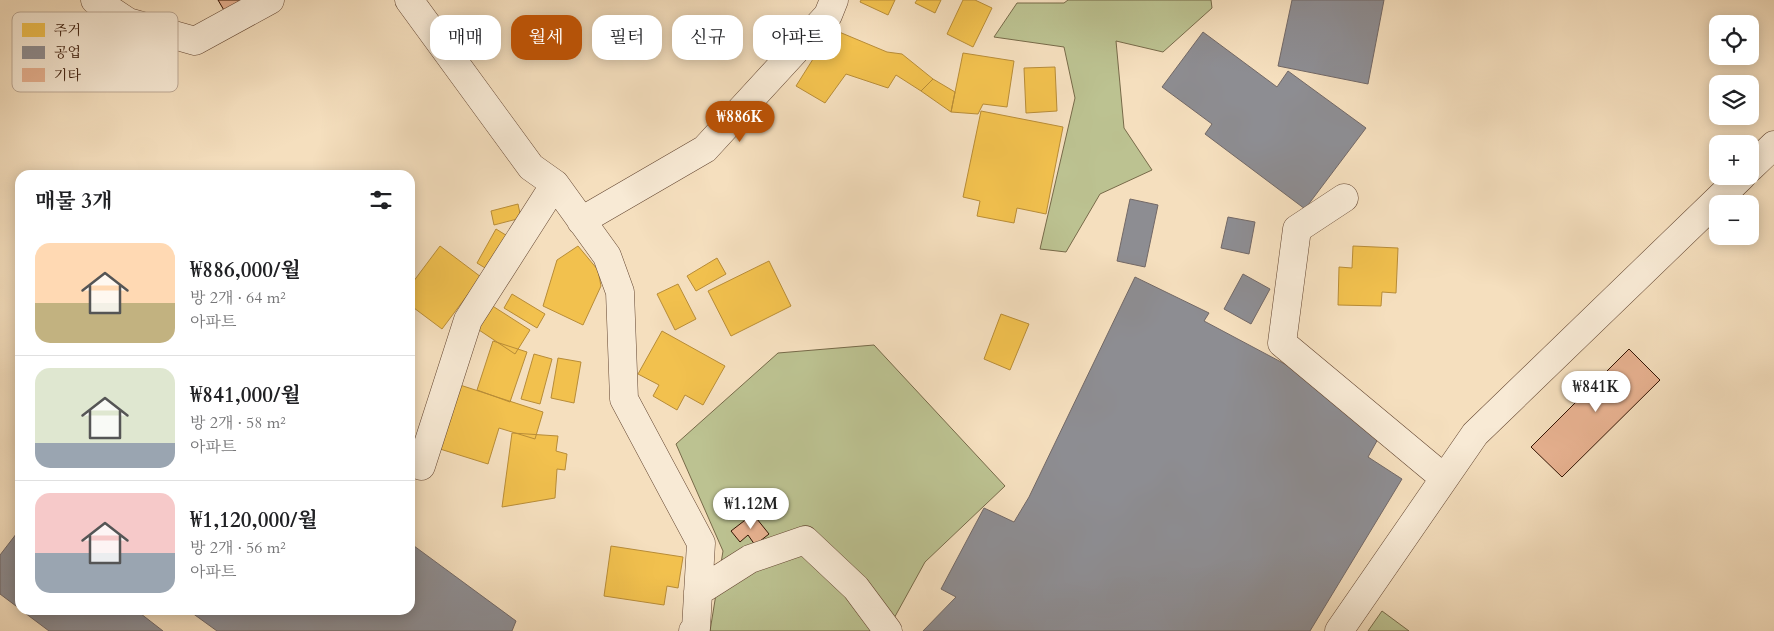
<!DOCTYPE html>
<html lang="ko">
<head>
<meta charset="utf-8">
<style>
	:root { --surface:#fff; --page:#f2f2f2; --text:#202124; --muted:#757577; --line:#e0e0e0; --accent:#b45309 }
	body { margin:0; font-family:Cardo,"Noto Serif KR",serif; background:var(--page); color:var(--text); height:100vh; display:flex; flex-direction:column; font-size:19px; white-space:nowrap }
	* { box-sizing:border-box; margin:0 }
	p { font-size:16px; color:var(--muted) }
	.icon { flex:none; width:28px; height:28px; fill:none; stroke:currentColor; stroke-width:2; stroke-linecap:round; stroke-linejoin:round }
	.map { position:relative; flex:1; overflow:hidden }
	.details { position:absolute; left:15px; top:170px; width:400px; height:445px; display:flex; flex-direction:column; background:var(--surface); border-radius:15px; box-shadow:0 2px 12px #0003 }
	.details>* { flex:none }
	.top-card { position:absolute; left:430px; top:15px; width:475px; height:45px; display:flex; gap:10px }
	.buttons { position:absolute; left:1709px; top:15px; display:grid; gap:10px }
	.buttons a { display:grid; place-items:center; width:50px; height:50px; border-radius:10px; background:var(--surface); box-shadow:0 2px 12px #0003; font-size:25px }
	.price { position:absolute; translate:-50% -42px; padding:0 11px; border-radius:18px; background:#fff; color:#222; font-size:16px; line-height:32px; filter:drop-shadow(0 1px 2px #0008) }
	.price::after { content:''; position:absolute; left:50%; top:30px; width:15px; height:11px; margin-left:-8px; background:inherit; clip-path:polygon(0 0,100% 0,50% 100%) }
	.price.current { background:var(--accent); color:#fff }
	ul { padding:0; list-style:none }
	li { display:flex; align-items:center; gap:15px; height:125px; padding:0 20px }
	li+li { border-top:1px solid var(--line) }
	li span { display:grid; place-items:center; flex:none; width:140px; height:100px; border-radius:15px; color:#555 }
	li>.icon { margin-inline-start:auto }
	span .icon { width:60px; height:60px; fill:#fffc; stroke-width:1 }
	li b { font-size:21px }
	h2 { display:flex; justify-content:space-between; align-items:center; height:60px; padding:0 20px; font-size:21px }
	.chip { padding:0 18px; border-radius:15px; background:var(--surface); box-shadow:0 2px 12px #0003; font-size:18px; line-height:45px }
	.chip.current { background:var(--accent); color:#fff }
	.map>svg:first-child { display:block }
	.green { fill:#bcc291; stroke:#776a49 }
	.homes { fill:#f2c14e; stroke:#b88c37 }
	.industry { fill:#8d8d92; stroke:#726866 }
	.building { fill:#e8b291; stroke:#321201 }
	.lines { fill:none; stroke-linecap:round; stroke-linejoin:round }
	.minor-casing { stroke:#634530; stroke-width:29 }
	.minor { stroke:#f8ead5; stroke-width:28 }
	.key { fill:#f8ead5; stroke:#bda995; stroke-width:1 }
	.key-label { font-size:14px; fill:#321201 }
</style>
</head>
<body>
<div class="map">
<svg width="1774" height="631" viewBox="0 0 1774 631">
	<rect width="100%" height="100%" fill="#f5dfbe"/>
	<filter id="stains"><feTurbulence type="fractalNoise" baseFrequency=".004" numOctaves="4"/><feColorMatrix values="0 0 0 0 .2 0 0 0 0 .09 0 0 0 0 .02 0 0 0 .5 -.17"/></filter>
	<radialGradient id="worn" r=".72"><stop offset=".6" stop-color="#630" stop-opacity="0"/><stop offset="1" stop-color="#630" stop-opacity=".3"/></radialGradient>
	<path class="green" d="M1068,0H1211L1212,8L1163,52L1116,41L1124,128L1152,170L1100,194L1066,252L1040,249L1075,98L1064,47L994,37L1017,3H1064Z
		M874,345L1005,486L925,562L887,631H710L723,551L676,444L778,353Z
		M1382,611L1409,631H1368Z"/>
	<path class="homes" d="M861,0H895L888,15L860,2Z
		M917,0H941L935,13L915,3Z
		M963,0H975L992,8L973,47L947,34Z
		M832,29L887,52L902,54L933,79L921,91L896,75L888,88L846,74L825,103L796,86Z
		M963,53L1014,61L1007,107L983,104L978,114L951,112Z
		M1055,67L1057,111L1026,113L1024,68Z
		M933,79L955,92L951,112L921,91Z
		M981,111L1063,127L1046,214L1017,208L1014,223L977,216L980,201L963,197Z
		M518,204L521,218L494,225L491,211Z
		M496,229L509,237L490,271L477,263Z
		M440,246L481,277L442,329L410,305V286Z
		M578,246L598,270L601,286L583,325L543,306L557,260Z
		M1353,246L1398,248L1396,293L1382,292L1381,306L1338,305L1339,267L1352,268Z
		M717,258L726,274L696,291L687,276Z
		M769,261L791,306L731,336L708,291Z
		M678,284L696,319L675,330L657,294Z
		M512,294L545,314L537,328L504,308Z
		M491,305L530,330L515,354L476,328Z
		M1001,314L1029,324L1010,370L984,359Z
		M662,331L725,366L703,405L685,395L677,410L653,396L659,385L638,374Z
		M493,341L527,352L510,402L477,390Z
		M534,354L552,359L540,404L521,399Z
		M558,358L581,362L574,403L551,398Z
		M460,385L543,412L535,439L499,428L488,464L440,449Z
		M512,433L558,436L556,451L567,454L565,470L557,469L555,498L502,507Z
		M611,546L683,557L678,588L667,586L664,605L604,596Z"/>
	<path class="industry" d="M1292,0H1384L1368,84L1278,66Z
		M1203,32L1277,87L1288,71L1366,128L1305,209L1205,134L1212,124L1162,87Z
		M1130,199L1158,205L1145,267L1117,261Z
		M1228,217L1255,222L1249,254L1221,248Z
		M1243,274L1270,289L1251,324L1224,309Z
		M1135,277L1209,313L1204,321L1328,387L1383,430L1368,457L1402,479L1310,631H923L956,597L941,589L984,508L1014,522L1029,497Z
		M20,529V609L0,594V555Z
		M410,543L516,621L512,631H217L188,610H410Z
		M21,610H136L163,631H49Z"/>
	<path class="building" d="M218,0H247L225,12Z
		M1629,349L1660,380L1562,477L1531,447Z
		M753,514L769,534L755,545L748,535L740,542L731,531Z"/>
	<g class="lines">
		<g class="minor-casing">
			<path id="minor" d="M95,0L128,22L195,41L270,0
				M409,0L531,167L555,184L607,256L620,292L624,399L701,543L696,628L693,631
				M1750,168L1774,145
				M1344,198L1297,229L1282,343L1444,478
				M581,221L705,149L828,15L834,0
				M421,466L468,320L555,184
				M698,592L750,559L805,540L856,588L888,631
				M1339,631L1475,434L1742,176"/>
		</g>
		<use href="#minor" class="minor"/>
	</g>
	<rect x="12" y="12" width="166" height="80" rx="8" class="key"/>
	<rect x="22" y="23" width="23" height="14" fill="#f2c14e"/>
	<rect x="22" y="46" width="23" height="13" fill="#8d8d92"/>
	<rect x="22" y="68" width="23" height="14" fill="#e8b291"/>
	<g class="key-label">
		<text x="54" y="35">주거</text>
		<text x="54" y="57">공업</text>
		<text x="54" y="80">기타</text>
	</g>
	<rect width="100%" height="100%" filter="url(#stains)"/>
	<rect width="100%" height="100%" fill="url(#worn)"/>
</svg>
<div class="buttons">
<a><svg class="icon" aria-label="locate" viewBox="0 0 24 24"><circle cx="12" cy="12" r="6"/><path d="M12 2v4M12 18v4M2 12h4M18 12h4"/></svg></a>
<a><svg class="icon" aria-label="layers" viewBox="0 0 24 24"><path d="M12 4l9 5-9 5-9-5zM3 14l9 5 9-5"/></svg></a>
<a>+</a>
<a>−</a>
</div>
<b class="price current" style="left:740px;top:143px">₩886K</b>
<b class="price" style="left:1596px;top:413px">₩841K</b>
<b class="price" style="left:751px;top:530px">₩1.12M</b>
<div class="top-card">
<a class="chip">매매</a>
<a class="chip current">월세</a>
<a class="chip">필터</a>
<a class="chip">신규</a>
<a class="chip">아파트</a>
</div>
<section class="details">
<h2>매물 3개<svg class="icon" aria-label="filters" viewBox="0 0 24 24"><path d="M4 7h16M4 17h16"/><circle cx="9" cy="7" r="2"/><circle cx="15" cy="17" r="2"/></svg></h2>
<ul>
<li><span style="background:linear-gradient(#ffd9b3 60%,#c2b280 0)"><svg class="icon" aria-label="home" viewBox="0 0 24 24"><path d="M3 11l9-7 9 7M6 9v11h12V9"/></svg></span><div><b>₩886,000/월</b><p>방 2개 · 64 m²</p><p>아파트</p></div></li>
<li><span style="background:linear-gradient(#dfe7d0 75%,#9aa5b1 0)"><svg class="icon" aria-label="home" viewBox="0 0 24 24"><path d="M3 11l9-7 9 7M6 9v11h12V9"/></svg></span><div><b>₩841,000/월</b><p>방 2개 · 58 m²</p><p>아파트</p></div></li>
<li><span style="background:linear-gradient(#f6c9c9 60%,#9aa5b1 0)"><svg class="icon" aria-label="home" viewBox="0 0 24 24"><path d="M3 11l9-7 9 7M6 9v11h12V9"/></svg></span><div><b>₩1,120,000/월</b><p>방 2개 · 56 m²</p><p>아파트</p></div></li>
</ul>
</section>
</div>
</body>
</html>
